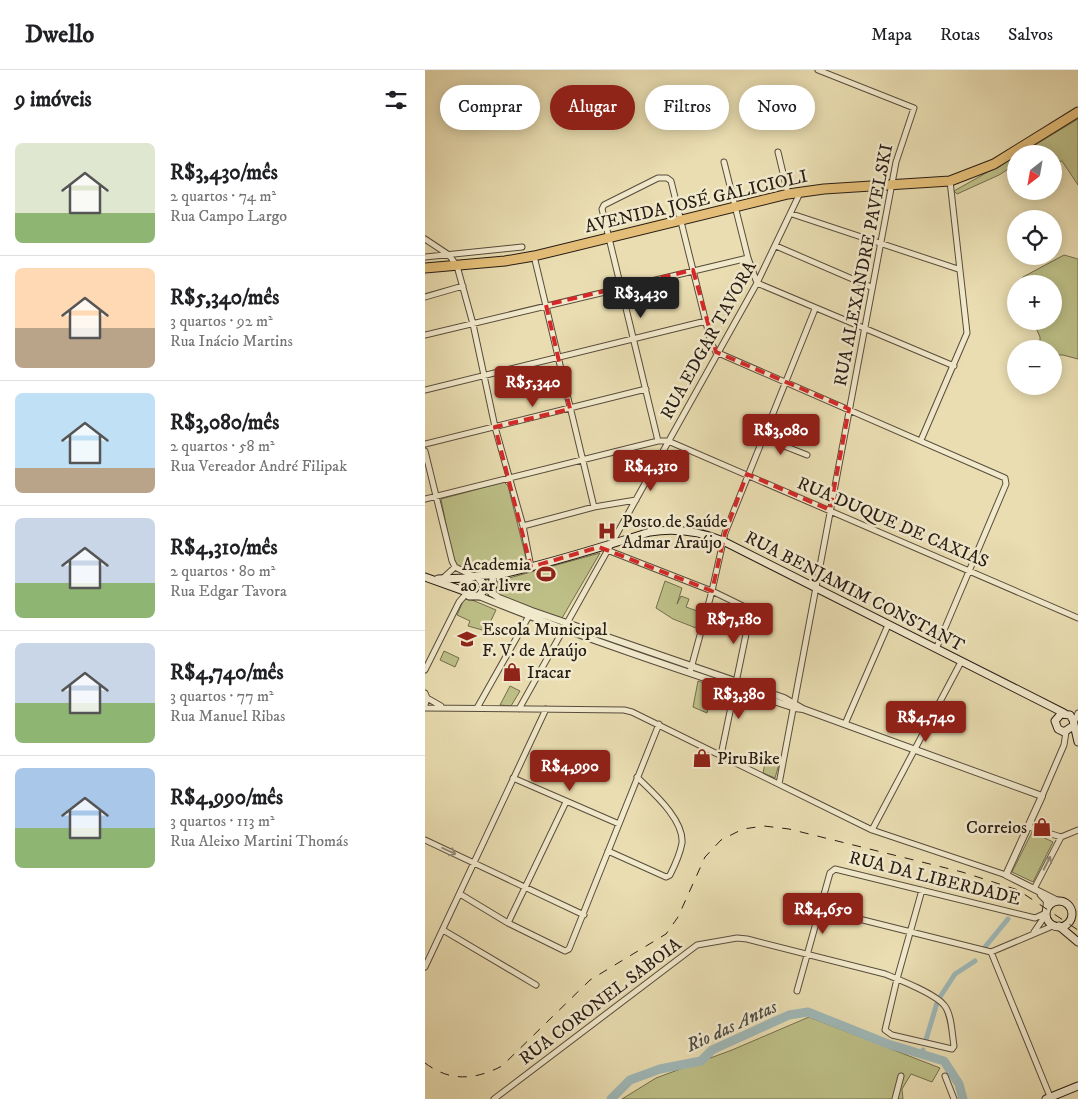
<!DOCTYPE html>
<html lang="pt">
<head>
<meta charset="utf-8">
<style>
	:root { --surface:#fff; --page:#f2f2f2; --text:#202124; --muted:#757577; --line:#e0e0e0; --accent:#8f2418 }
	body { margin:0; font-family:"IM FELL DW Pica",serif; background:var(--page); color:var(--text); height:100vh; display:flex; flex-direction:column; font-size:19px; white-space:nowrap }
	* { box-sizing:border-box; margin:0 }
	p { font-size:16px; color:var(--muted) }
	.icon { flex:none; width:28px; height:28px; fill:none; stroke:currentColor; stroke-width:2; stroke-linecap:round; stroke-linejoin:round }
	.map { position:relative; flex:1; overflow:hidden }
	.drawer { display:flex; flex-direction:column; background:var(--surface); width:425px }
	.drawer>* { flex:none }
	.hud { position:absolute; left:15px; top:15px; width:475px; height:45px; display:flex; gap:10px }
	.needle { width:32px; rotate:211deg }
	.controls { position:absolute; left:582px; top:75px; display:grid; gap:10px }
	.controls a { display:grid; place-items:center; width:55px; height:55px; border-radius:50%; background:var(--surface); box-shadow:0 2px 12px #0003; font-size:25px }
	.price { position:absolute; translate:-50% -42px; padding:0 11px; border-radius:5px; background:var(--accent); color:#fff; font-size:16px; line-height:32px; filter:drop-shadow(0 1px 2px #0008) }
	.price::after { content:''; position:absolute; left:50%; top:30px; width:15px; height:11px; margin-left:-8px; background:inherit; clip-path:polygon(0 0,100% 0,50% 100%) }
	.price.active { background:#222; color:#fff }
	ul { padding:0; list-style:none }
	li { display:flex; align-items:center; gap:15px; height:125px; padding:0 15px }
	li+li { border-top:1px solid var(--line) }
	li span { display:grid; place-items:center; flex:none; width:140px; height:100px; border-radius:8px; color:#555 }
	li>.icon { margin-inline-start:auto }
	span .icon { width:60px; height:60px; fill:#fffc; stroke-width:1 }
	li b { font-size:21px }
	h2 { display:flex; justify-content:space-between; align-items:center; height:60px; padding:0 15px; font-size:21px }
	.chip { padding:0 18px; border-radius:22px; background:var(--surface); box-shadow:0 2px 12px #0003; font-size:18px; line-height:45px }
	.chip.active { background:var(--accent); color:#fff }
	header { display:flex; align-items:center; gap:30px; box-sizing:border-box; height:70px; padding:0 25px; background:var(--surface); border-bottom:1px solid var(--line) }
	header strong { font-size:24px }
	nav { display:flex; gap:28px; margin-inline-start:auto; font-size:18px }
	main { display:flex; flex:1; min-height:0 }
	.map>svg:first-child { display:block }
	.green { fill:#bdbf87; stroke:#726e4e }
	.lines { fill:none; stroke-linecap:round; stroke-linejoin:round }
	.canal { stroke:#9eb8b8; stroke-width:5 }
	.river { stroke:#9eb8b8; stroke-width:9 }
	.minor-casing { stroke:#584c3c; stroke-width:7 }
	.tertiary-casing { stroke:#584c3c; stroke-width:8 }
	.secondary-casing { stroke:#271c15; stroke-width:9 }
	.trunk-casing { stroke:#271c15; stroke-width:11 }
	.minor { stroke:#f1e9cc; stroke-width:5 }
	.tertiary { stroke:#f1e9cc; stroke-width:6 }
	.secondary { stroke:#f1e9cc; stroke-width:7 }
	.trunk { stroke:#e4be78; stroke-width:9 }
	.rail { stroke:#271c15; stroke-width:1; stroke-dasharray:9 9; stroke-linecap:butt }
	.oneway { stroke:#968d7a }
	.marked { fill:none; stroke:#d62828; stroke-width:4; stroke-dasharray:10 6; stroke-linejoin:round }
	.labels { text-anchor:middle; stroke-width:5; stroke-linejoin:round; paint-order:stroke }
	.street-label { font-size:18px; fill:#271c15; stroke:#f1e9cc }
	.poi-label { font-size:18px; fill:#271c15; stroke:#f1e9cc; text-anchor:start }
	.water-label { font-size:19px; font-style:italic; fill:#4b4b46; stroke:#f1e9cc }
</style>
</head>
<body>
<header>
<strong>Dwello</strong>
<nav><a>Mapa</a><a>Rotas</a><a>Salvos</a></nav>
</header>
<main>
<section class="drawer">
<h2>9 imóveis<svg class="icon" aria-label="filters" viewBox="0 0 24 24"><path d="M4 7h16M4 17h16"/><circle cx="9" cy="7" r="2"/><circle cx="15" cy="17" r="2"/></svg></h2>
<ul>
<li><span style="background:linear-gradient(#dfe7d0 70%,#8fb573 0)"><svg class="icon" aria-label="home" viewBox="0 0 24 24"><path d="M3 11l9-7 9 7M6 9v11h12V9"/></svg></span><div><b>R$3,430/mês</b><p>2 quartos · 74 m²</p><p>Rua Campo Largo</p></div></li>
<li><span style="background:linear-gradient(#ffd9b3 60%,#b9a48a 0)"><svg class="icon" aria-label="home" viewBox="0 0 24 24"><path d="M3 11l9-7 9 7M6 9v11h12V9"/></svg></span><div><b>R$5,340/mês</b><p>3 quartos · 92 m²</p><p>Rua Inácio Martins</p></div></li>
<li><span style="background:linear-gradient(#bfe0f5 75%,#b9a48a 0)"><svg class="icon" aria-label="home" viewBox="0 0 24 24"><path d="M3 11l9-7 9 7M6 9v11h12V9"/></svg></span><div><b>R$3,080/mês</b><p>2 quartos · 58 m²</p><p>Rua Vereador André Filipak</p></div></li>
<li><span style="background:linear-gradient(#c9d6e8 65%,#8fb573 0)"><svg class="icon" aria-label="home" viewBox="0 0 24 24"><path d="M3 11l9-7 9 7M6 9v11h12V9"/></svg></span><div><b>R$4,310/mês</b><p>2 quartos · 80 m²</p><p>Rua Edgar Tavora</p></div></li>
<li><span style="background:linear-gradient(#c9d6e8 60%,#8fb573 0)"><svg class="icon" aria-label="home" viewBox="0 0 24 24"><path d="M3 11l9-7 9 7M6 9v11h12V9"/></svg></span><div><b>R$4,740/mês</b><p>3 quartos · 77 m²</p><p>Rua Manuel Ribas</p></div></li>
<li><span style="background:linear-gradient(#a9c7e8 60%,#8fb573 0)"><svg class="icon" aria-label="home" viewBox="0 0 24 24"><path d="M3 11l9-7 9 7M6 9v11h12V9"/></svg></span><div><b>R$4,990/mês</b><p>3 quartos · 113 m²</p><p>Rua Aleixo Martini Thomás</p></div></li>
</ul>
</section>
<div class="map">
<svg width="653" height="1029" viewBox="0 0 653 1029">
	<rect width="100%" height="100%" fill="#e9ddb1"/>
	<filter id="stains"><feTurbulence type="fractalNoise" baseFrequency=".004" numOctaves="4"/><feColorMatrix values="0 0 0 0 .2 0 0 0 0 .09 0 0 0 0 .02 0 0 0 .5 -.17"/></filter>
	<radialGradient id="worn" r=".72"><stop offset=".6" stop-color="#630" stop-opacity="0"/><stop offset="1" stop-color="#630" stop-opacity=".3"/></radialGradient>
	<path class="green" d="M653,49V115L637,91L629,92V84H595Z
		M591,86V94L574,105L532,124L529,121Z
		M639,185L653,189V289L638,285H629V279H615V267L608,251H629V214H596L598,207Z
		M79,412L83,416L103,496L67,503L33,498L27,484L16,429Z
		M175,483L137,548L79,529L69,523L70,513L77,510Z
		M240,511L257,518L252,534L256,526L264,529L261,537L275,542L271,558L248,549L231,538Z
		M40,527L71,540L61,561L43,556L45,551L32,545Z
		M19,581L34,588L30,597L15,590Z
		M273,611L288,616L282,643L268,637Z
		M85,616L95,621L86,636L75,635Z
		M343,692L354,694L350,708L338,703L340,693Z
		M607,762L628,772L608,812L587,802Z
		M384,947L515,998L507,1012L486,1004L477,1019L478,1029H197L231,1008L307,980Z"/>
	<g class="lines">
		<path class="canal" d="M560,877L583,849
			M515,927L530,904L550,891
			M500,973L512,933
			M497,984L498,980"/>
		<path class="river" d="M186,1029L205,1010L235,999L276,991L287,980L364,945L383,942L463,974L519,991L534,1014L538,1029"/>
		<g class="minor-casing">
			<path id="minor" d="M353,82L363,124
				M299,92L323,188L332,213L529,296
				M367,144L533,199
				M0,169L24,185L32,196L48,254L70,357L98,456L106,497
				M351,176L446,217
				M109,186L169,437
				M0,187L97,177
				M0,227L38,216
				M0,265L323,188
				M291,282L286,273L246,111L242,108H233L179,135L177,139L233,371H243L653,548
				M291,282L580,408L581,414L511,579
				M0,320L281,251
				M339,368L382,385
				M496,370L542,263L525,111
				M0,374L221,319
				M0,381L27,491L30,497L48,506
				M0,429L233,371
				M98,456L169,437L211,430
				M182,480L287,521L326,540L296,685
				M17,509L30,497
				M0,600L34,532L41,524
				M265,602L287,521L300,463L390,239
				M0,623L2,628L0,635
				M2,628L16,636
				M0,638L199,640L207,642L447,760L581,805
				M52,638L105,544
				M94,639L332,213L375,123
				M649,653L653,643
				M420,654L463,555
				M88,708L194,754
				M354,714L471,92L489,38L393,0
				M617,726L639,675L641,662
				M604,757L636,767L653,760
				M447,760L536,592
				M0,770L159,845
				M183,781L241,807L245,805C250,795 255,784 257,773C259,749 227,722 212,707
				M609,819L636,767
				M35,824L83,853L140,881L144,879L234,654
				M394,839L566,882
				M83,853L141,732
				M18,860L111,915
				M609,862L620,846
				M566,882L626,1029
				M566,882L630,855
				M0,897L121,639
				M372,921L405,803L410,799L610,848L621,843
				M520,1006L529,1029
				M69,1029L272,875L312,868L322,869L460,904C475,910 509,923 519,935C527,944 527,965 529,976L527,979L467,965L460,960L472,909L497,820
				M470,1029L476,1006"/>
		</g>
		<g class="tertiary-casing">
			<path id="tertiary" d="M59,517L74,528L107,541L359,628L378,639
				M54,526C157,568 264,603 370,638L378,639L617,726L581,805L633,831
				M616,825L622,831L621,841"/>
		</g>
		<g class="secondary-casing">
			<path id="secondary" d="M0,507L39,521
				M53,507L59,515L58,521L54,526H44L38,517C40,501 65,507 77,504C127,493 176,477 225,462C250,458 274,461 298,471L639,643
				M13,509L42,508
				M67,523L68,509
				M648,656L639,662L633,659L630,651L636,644L645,645L648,650L653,672
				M621 844a13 13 0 1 1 26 0a13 13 0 1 1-26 0Z
				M634,856L653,872
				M621,1029L653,1016"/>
		</g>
		<g class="trunk-casing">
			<path id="trunk" d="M0,198L80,191L109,186L363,124L399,119L525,111L569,94L653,42"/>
		</g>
		<use href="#minor" class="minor"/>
		<use href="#tertiary" class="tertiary"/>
		<use href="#secondary" class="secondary"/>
		<use href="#trunk" class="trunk"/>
		<path class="rail" d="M0,993C25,1012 50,1010 77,996L165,910L241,864L253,847L280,787L296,770L318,759L339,756L364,759L537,802L593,820L653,860"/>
	</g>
	<defs><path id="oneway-shaft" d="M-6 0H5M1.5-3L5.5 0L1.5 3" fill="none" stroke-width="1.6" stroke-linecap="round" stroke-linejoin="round" transform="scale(1.25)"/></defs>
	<g class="oneway">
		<use href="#oneway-shaft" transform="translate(24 781) rotate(25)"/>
		<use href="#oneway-shaft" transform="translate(622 793) rotate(-63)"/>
	</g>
	<path class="marked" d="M268,200L291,282L424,339L405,440L322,404L300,463L287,521L174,477L106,497L70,357L145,339L121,235Z"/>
	<defs>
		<g id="hospital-bare" transform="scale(1.5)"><path d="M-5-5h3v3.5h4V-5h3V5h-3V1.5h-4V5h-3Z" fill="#8f2418" stroke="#f1e9cc" stroke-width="2.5" paint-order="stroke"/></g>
		<g id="stadium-bare" transform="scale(1.5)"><path d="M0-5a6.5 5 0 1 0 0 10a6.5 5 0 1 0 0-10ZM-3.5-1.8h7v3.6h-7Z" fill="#8f2418" stroke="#f1e9cc" stroke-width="2.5" paint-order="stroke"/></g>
		<g id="school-bare" transform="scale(1.5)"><path d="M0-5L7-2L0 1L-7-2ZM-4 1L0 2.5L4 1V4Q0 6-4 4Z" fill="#8f2418" stroke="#f1e9cc" stroke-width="2.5" paint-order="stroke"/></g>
		<g id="shop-bare" transform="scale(1.5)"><path d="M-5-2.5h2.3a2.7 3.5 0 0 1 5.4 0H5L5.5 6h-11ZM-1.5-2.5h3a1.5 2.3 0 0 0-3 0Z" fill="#8f2418" stroke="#f1e9cc" stroke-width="2.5" paint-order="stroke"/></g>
	</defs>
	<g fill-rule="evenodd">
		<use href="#hospital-bare" x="182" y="461"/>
		<use href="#stadium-bare" x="121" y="504"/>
		<use href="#school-bare" x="42" y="569"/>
		<use href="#shop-bare" x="87" y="602"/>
		<use href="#shop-bare" x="277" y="688"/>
		<use href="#shop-bare" x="617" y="757"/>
	</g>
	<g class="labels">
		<g class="street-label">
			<text transform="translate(271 131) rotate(-13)" y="6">AVENIDA JOSÉ GALICIOLI</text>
			<text transform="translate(438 195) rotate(-79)" y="6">RUA ALEXANDRE PAVELSKI</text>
			<text transform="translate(283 270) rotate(-61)" y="6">RUA EDGAR TAVORA</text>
			<text transform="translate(468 452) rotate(23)" y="6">RUA DUQUE DE CAXIAS</text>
			<text transform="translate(430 521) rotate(27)" y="6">RUA BENJAMIM CONSTANT</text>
			<text transform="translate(510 808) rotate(14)" y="6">RUA DA LIBERDADE</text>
			<text transform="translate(175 931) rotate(-37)" y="6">RUA CORONEL SABOIA</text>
		</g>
		<g class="poi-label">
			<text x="197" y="457">Posto de Saúde<tspan x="197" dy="21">Admar Araújo</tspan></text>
			<text x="106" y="500" text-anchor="end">Academia<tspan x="106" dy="21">ao ar livre</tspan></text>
			<text x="57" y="565">Escola Municipal<tspan x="57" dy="21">F. V. de Araújo</tspan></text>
			<text x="102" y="608">Iracar</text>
			<text x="292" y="694">PiruBike</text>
			<text x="602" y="763" text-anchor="end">Correios</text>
		</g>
		<g class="water-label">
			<text transform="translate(306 955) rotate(-25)" y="7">Rio das Antas</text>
		</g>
	</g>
	<rect width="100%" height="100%" filter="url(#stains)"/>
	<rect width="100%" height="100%" fill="url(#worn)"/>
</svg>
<div class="controls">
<a><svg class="needle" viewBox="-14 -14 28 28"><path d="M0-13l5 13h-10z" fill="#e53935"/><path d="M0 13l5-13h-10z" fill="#757577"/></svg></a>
<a><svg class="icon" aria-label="locate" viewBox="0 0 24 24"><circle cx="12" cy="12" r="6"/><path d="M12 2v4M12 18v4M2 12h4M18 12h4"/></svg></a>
<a>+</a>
<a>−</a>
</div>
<b class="price active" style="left:216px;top:249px">R$3,430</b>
<b class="price" style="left:108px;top:338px">R$5,340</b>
<b class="price" style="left:356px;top:386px">R$3,080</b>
<b class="price" style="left:226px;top:422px">R$4,310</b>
<b class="price" style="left:309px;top:575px">R$7,180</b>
<b class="price" style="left:314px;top:650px">R$3,380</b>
<b class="price" style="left:501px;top:673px">R$4,740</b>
<b class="price" style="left:145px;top:722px">R$4,990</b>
<b class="price" style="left:398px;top:865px">R$4,650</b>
<div class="hud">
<a class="chip">Comprar</a>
<a class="chip active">Alugar</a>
<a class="chip">Filtros</a>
<a class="chip">Novo</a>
</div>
</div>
</main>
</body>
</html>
